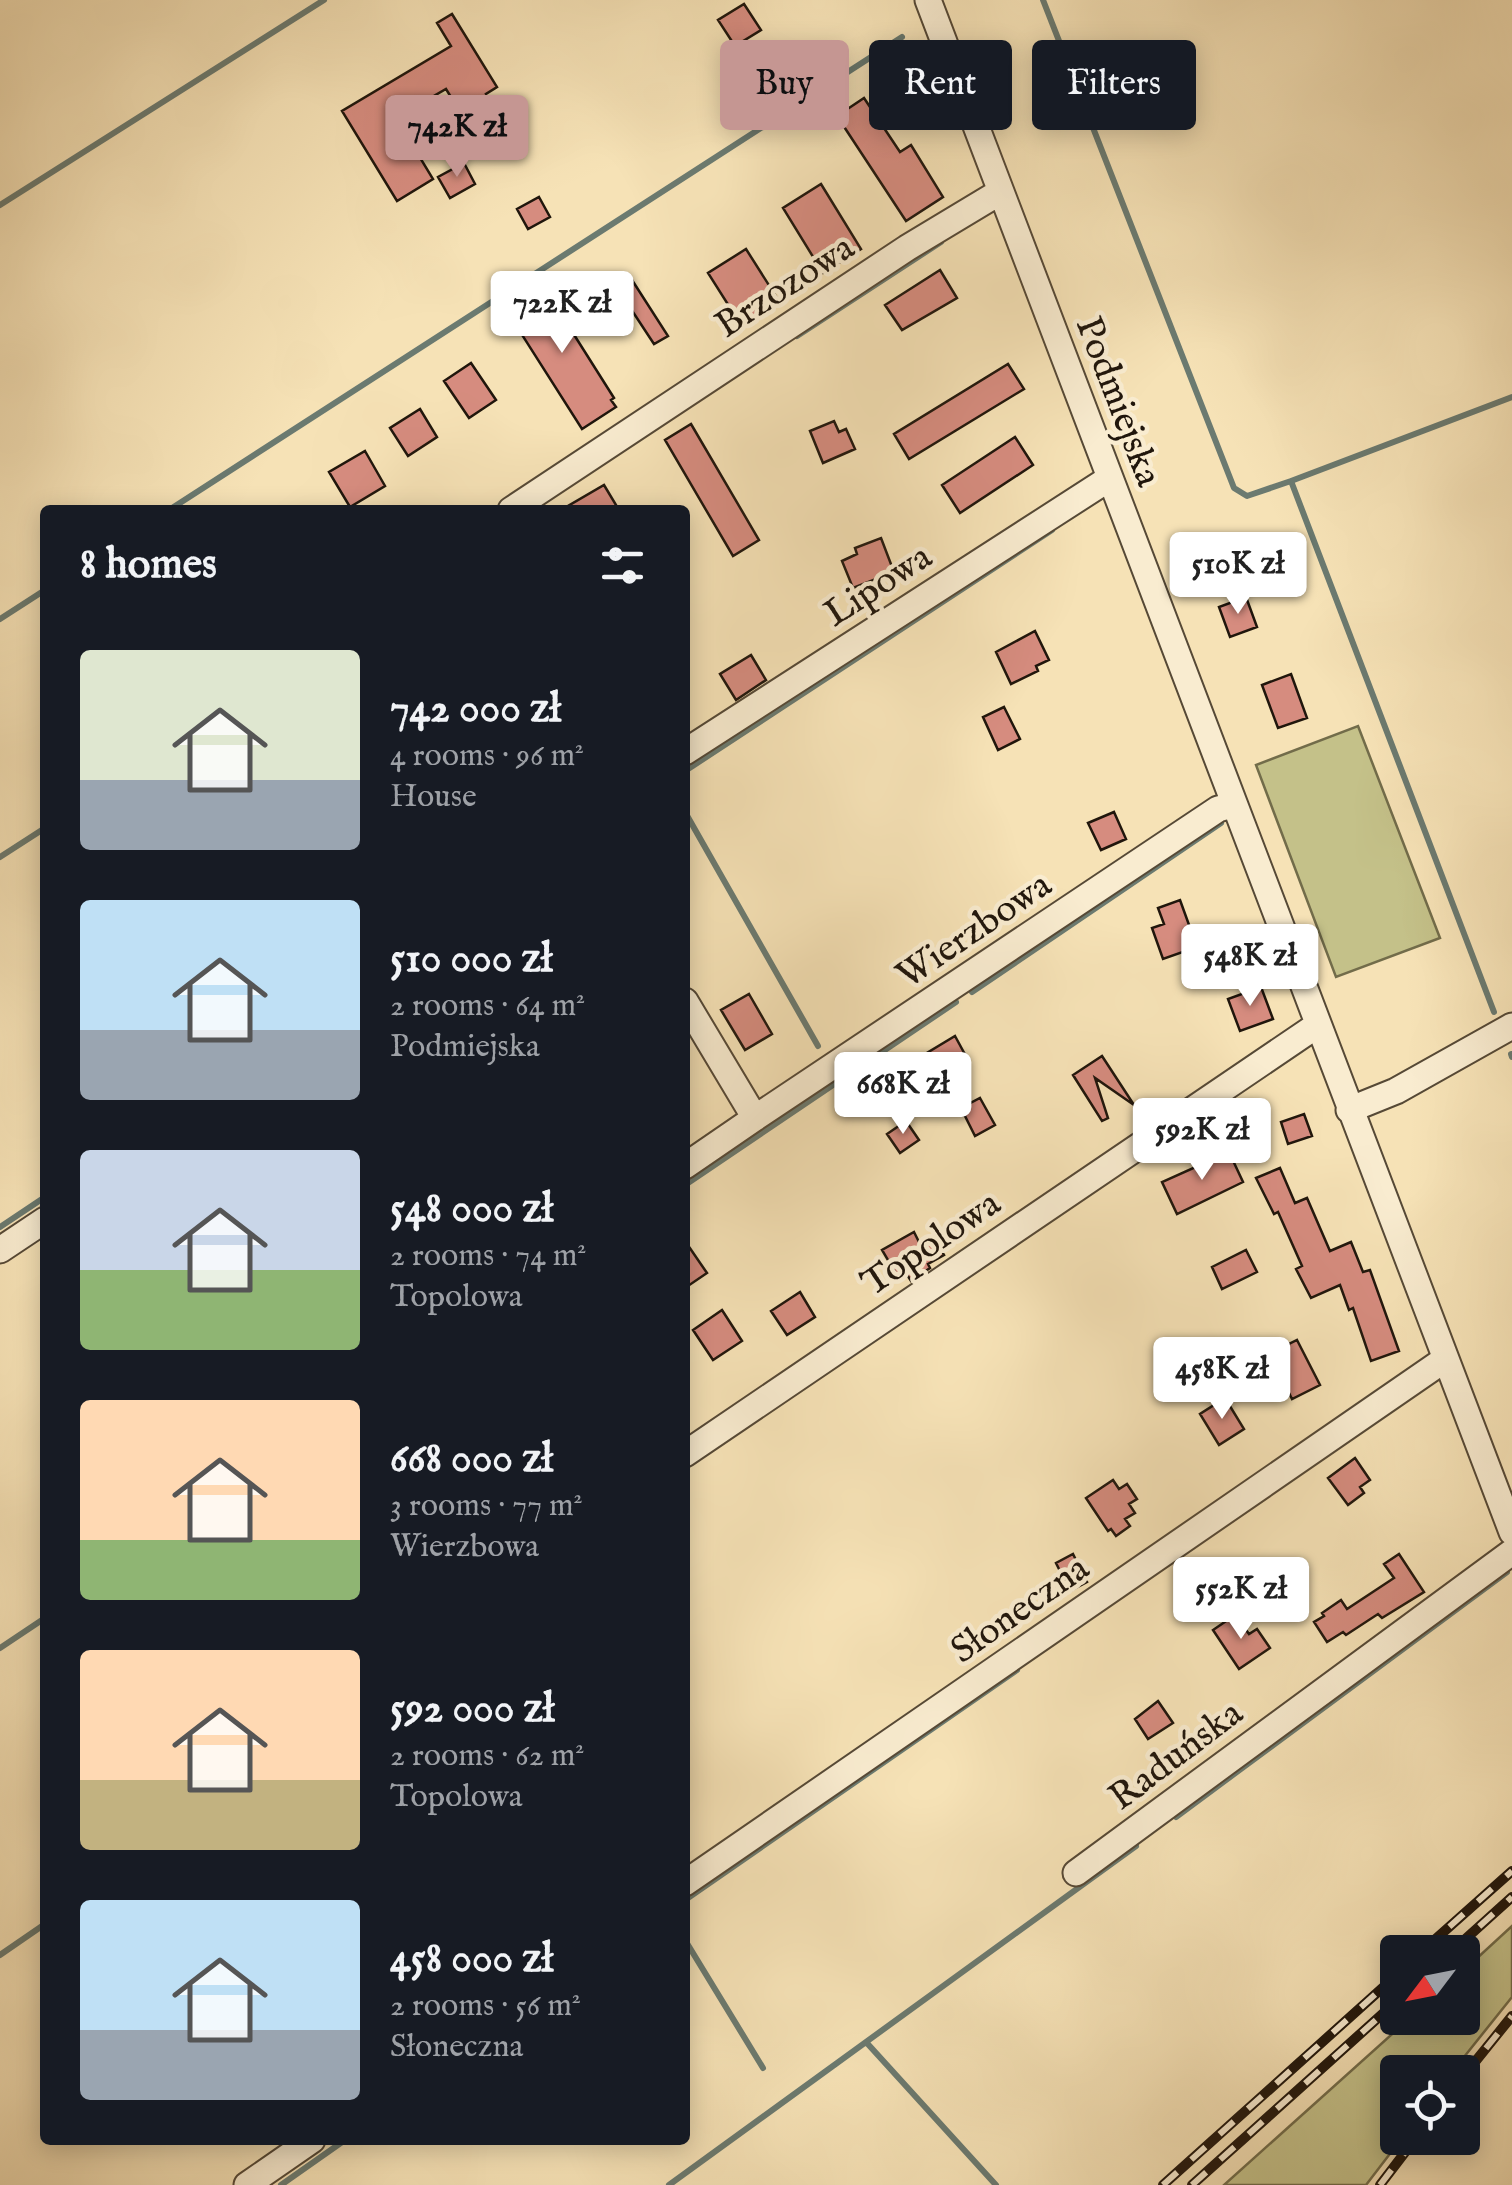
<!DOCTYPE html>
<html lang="en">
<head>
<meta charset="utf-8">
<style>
	:root { --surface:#171b24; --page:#242831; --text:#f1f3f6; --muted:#9ea1a6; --accent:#c59692 }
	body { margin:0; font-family:"IM FELL English",serif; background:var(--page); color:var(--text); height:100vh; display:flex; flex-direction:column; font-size:38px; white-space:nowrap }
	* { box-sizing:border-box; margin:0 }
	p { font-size:32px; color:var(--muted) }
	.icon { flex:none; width:55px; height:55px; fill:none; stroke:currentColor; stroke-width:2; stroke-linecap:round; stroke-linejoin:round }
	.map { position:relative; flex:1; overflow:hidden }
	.panel { position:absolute; left:40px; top:505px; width:650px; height:1640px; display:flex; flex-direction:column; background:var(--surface); border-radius:10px; box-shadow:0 5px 25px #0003 }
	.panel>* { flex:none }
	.hud { position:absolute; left:720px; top:40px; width:640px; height:90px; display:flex; gap:20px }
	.needle { width:65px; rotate:238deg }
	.fabs { position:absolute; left:1380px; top:1935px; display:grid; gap:20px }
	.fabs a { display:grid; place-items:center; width:100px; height:100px; border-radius:10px; background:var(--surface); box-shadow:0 5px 25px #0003; font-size:50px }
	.price { position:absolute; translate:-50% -85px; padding:0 22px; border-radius:10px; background:#fff; color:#222; font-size:32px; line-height:65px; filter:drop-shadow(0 2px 5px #0008) }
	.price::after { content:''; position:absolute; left:50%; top:60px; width:30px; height:22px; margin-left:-15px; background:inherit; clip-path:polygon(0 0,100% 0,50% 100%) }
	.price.current { background:var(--accent); color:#111 }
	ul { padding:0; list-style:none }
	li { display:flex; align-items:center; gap:30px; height:250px; padding:0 40px }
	li span { display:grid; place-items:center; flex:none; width:280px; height:200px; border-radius:10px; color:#555 }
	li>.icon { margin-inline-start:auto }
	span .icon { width:120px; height:120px; fill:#fffc; stroke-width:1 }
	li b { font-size:42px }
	h2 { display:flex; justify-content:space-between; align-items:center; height:120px; padding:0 40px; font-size:42px }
	.pill { padding:0 35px; border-radius:10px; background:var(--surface); box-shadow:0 5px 25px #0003; font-size:35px; line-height:90px }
	.pill.current { background:var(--accent); color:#111 }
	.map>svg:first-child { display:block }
	.green { fill:#c4c189; stroke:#726c4a; stroke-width:2.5 }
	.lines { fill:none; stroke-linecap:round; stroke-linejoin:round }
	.stream { stroke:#6b7a70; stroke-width:6 }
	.building { fill:#d68c7f; stroke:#20160c; stroke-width:2.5 }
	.minor-casing { stroke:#564936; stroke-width:29 }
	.minor { stroke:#f9ecd0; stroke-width:25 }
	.rail-casing { stroke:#20160c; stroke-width:10 }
	.rail { stroke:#f9ecd0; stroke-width:6; stroke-dasharray:19; stroke-linecap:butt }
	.labels { text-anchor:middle; stroke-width:9; stroke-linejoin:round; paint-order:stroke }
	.street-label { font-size:38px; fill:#20160c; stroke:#f9ecd0 }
</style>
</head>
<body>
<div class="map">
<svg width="1512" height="2185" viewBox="0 0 1512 2185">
	<rect width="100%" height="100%" fill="#f6e2b6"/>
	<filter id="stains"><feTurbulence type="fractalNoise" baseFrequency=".002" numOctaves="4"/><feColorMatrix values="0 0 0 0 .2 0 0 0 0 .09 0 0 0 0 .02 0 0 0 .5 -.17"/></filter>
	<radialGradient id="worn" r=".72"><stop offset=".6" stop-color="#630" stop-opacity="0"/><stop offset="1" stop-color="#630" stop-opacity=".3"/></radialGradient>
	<path class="green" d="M1358,726L1440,938L1336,977L1256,765Z
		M1512,1926V1997L1452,2072H1398V2138H1402L1366,2185H1224L1410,2018H1462L1463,1971Z"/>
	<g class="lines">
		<path class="stream" d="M1043,0L1234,488L1247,496L1291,481L1494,1012
			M0,205L324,0
			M797,336L941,242
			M1291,481L1512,397
			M169,510L902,37
			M0,619L45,590
			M685,771L1052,530
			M685,812L818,1046
			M0,857L45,828
			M972,992L1221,823
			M1511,1054L1512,1057
			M685,1185L956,1002
			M0,1227L45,1197
			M0,1648L45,1618
			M1176,1817L1507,1572
			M685,1900L1017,1670
			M685,1940L763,2068
			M0,1955L45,1924
			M866,2042L996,2185
			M281,2185L345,2140
			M669,2185L1136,1846"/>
	</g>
	<path class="building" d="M744,4L761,30L735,46L718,20Z
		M452,14L497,87L486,94L510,133L483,149L446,89L396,118L433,179L397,201L342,111L451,46L437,23Z
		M864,98L900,152L911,145L943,197L906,221L837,116Z
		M464,163L475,184L450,198L438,177Z
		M821,184L861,249L823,273L783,208Z
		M539,197L550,217L528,229L517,209Z
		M746,249L779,301L741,325L708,273Z
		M940,270L957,298L902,330L885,305Z
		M632,280L668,336L654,344L629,306L622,311L611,294Z
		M542,284L614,398L611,400L616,407L582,429L505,308Z
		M471,363L496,400L469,418L444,381Z
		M1008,364L1024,389L909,459L894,434Z
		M420,409L437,437L408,456L390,428Z
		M834,421L839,432L846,429L855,449L823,463L810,431Z
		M691,424L759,540L733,556L665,440Z
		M1015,437L1033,465L960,513L942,485Z
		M365,451L385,486L350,507L329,472Z
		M604,485L619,510H561Z
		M881,538L894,572L853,588L842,561L857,554L855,548Z
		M1246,597L1257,627L1230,637L1219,607Z
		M1035,631L1049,660L1036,666L1038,671L1011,684L996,652Z
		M751,655L766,680L736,700L720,674Z
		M1291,674L1307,718L1278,728L1262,685Z
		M1004,707L1020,739L998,750L983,717Z
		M1114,812L1126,839L1101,850L1088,823Z
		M1180,900L1197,947L1163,959L1152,928L1164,924L1158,908Z
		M1261,987L1273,1019L1240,1031L1228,999Z
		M749,994L772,1034L745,1050L721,1010Z
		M955,1036L968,1060L950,1070L952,1073L915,1091L902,1068Z
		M1102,1056L1134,1105L1095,1078L1108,1118L1102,1121L1073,1075Z
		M980,1098L995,1125L975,1136L961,1108Z
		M1304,1114L1312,1136L1288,1144L1281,1122Z
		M906,1121L919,1140L900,1153L887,1134Z
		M1229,1152L1243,1182L1177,1214L1162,1182Z
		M1280,1168L1295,1203L1307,1198L1330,1251L1351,1242L1363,1272L1370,1270L1399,1351L1371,1361L1353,1308L1349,1310L1340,1285L1311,1298L1296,1269L1302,1266L1278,1212L1274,1214L1256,1178Z
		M914,1232L920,1244L933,1236L944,1255L928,1264L930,1268L911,1281L906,1273L898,1277L882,1250Z
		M685,1241L707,1273L685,1288Z
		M1246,1250L1257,1272L1222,1289L1212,1267Z
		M800,1292L815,1317L787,1335L771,1311Z
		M722,1310L742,1341L713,1360L693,1330Z
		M1297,1340L1320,1385L1292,1399L1288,1391L1280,1395L1270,1377L1281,1372L1271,1353Z
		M1225,1398L1244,1429L1219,1445L1200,1414Z
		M1355,1458L1370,1480L1360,1487L1364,1493L1348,1505L1328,1478Z
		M1113,1480L1119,1489L1127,1484L1137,1499L1129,1504L1135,1513L1125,1519L1130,1526L1116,1536L1111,1529L1108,1531L1086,1498Z
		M1073,1554L1087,1582L1070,1591L1056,1563Z
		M1399,1554L1424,1592L1382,1618L1378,1614L1346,1635L1343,1632L1327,1642L1314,1622L1324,1616L1322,1613L1341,1600L1347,1609L1394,1578L1384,1564Z
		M1235,1615L1249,1634L1257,1629L1270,1648L1239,1669L1213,1630Z
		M1158,1701L1173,1723L1148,1739L1135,1719Z"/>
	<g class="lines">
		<g class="minor-casing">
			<path id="minor" d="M928,0L1512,1532
				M511,510L907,248L1000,192
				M685,752L1110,478
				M685,1001L755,1118L1218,809L1233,805
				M1349,1110L1396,1091L1512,1026
				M685,1166L755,1118
				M0,1250L45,1220
				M685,1454L1316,1026
				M1076,1873L1512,1552
				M685,1883L1444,1360
				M247,2185L312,2140"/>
		</g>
		<use href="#minor" class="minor"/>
		<g class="rail-casing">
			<path id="rail" d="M1421,1952L1512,1871
				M1451,1952L1512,1897
				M1462,2078L1512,2016
				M1163,2185L1398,1974
				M1192,2185L1398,2000
				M1380,2185L1416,2138"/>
		</g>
		<use href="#rail" class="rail"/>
	</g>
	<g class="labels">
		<g class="street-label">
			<text transform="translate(784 285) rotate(-33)" y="13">Brzozowa</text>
			<text transform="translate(1120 401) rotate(69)" y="13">Podmiejska</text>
			<text transform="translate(877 584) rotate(-33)" y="13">Lipowa</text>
			<text transform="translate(973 929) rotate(-34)" y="13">Wierzbowa</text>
			<text transform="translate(930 1242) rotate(-34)" y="13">Topolowa</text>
			<text transform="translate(1019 1608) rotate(-35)" y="13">Słoneczna</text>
			<text transform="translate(1175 1754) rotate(-37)" y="13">Raduńska</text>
		</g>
	</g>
	<rect width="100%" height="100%" filter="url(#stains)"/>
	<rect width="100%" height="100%" fill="url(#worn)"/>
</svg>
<div class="fabs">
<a><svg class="needle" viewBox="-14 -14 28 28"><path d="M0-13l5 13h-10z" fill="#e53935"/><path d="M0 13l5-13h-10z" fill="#9ea1a6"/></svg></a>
<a><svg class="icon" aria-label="locate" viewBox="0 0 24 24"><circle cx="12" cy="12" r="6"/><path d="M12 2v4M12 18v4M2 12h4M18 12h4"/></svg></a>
</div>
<b class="price current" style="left:457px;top:180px">742K zł</b>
<b class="price" style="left:562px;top:356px">722K zł</b>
<b class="price" style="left:1238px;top:617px">510K zł</b>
<b class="price" style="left:1250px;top:1009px">548K zł</b>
<b class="price" style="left:903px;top:1137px">668K zł</b>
<b class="price" style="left:1202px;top:1183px">592K zł</b>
<b class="price" style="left:1222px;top:1422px">458K zł</b>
<b class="price" style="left:1241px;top:1642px">552K zł</b>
<div class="hud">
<a class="pill current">Buy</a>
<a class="pill">Rent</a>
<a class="pill">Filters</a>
</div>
<section class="panel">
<h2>8 homes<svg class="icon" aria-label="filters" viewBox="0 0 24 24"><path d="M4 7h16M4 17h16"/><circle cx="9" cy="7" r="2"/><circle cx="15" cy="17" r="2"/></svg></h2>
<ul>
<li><span style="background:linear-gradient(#dfe7d0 65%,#9aa5b1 0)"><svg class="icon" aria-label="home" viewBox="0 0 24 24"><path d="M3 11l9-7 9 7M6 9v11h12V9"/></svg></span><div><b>742 000 zł</b><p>4 rooms · 96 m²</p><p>House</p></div></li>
<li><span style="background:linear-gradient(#bfe0f5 65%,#9aa5b1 0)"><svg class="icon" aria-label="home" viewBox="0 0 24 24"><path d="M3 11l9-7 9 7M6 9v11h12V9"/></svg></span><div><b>510 000 zł</b><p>2 rooms · 64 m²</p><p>Podmiejska</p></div></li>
<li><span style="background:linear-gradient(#c9d6e8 60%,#8fb573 0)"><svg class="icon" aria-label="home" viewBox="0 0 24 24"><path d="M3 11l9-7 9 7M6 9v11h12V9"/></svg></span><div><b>548 000 zł</b><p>2 rooms · 74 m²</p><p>Topolowa</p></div></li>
<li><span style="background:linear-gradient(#ffd9b3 70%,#8fb573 0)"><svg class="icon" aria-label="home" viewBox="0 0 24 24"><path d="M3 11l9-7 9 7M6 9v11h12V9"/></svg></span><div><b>668 000 zł</b><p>3 rooms · 77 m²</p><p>Wierzbowa</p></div></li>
<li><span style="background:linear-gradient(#ffd9b3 65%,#c2b280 0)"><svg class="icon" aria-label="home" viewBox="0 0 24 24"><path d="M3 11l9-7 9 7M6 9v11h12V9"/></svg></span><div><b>592 000 zł</b><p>2 rooms · 62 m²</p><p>Topolowa</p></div></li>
<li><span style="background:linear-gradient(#bfe0f5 65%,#9aa5b1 0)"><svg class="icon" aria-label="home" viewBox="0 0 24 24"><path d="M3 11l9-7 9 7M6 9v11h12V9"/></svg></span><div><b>458 000 zł</b><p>2 rooms · 56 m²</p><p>Słoneczna</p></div></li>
</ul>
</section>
</div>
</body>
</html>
